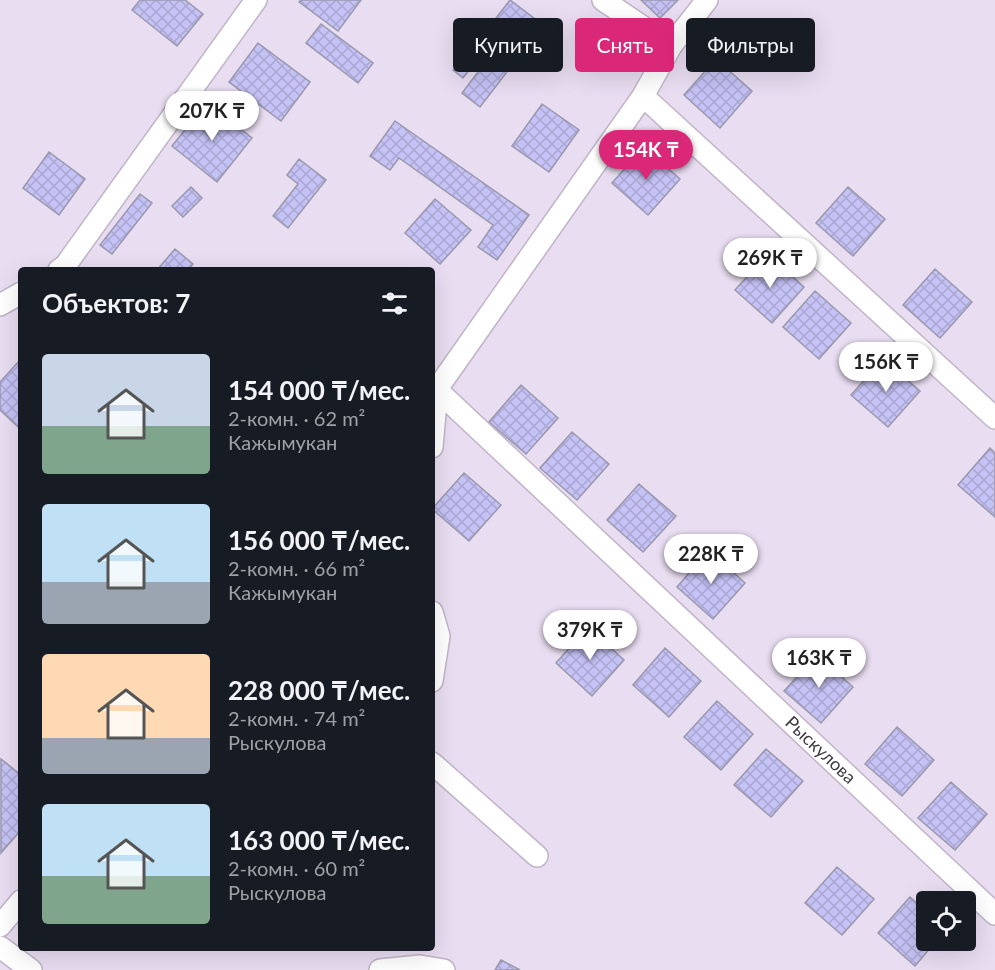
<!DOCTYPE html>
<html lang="ru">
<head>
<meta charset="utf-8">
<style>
	:root { --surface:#171b24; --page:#242831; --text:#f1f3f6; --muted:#9ea1a6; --accent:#db2777 }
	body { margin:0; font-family:Lato,sans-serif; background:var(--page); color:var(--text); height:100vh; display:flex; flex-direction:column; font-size:22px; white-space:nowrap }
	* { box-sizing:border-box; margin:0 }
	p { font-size:20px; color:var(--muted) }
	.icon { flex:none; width:33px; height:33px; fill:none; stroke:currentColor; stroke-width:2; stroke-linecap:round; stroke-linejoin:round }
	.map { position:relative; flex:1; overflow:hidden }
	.panel { position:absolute; left:18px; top:267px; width:417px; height:684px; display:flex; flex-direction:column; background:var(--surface); border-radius:6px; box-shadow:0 6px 24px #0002 }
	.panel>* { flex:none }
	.guide { position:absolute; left:453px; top:18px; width:452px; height:54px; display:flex; gap:12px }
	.tools { position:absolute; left:916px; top:891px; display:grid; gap:12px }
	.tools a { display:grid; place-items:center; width:60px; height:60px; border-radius:6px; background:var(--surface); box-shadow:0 6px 24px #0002; font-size:30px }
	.price { position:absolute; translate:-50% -51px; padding:0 14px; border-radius:21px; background:#fff; color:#222; font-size:20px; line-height:39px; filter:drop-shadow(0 2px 3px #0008) }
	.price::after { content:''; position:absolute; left:50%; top:36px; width:18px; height:14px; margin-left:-9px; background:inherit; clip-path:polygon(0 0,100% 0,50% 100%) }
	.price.active { background:var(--accent); color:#fff }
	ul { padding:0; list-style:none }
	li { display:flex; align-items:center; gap:18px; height:150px; padding:0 24px }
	li span { display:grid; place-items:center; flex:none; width:168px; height:120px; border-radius:6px; color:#555 }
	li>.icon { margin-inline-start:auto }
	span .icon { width:72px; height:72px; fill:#fffc; stroke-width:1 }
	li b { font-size:26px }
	h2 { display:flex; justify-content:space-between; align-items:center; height:72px; padding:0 24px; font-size:26px }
	.tag { padding:0 21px; border-radius:6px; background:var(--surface); box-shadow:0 6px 24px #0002; font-size:21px; line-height:54px }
	.tag.active { background:var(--accent); color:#fff }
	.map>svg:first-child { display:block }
	.building { fill:url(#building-cross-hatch); stroke:#9998ad; stroke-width:1.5 }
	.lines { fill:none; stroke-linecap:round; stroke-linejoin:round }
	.minor-casing { stroke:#c1b4c8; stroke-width:24 }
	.minor { stroke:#fff; stroke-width:21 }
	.labels { text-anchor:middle; stroke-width:5; stroke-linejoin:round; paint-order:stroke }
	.street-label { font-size:18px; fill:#3f3a42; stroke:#f7eaff }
</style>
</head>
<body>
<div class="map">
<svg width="995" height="970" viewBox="0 0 995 970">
	<defs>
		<pattern id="building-cross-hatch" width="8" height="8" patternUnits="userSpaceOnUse" patternTransform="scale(1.5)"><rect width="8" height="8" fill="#c5c2f5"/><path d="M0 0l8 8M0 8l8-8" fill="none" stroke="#aaa7d3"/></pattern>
	</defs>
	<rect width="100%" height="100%" fill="#e9ddf1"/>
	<path class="building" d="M140,0H185L203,14L177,46L132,10Z
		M301,0H361L338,31L299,2Z
		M510,0L547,28L516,68L479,40Z
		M641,0H678L660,18Z
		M321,24L373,63L358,83L306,43Z
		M258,43L310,82L281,121L229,82Z
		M472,45L507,72L480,107L462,93L481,68L474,64L463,78L453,70Z
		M716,59L752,91L720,128L684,95Z
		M207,103L252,138L217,182L172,146Z
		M542,104L579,130L549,172L512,146Z
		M395,121L529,215L497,260L478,247L493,225L399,158L390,170L370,156Z
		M644,147L680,179L648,215L612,183Z
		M49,152L85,179L59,215L23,188Z
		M299,159L326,180L288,228L273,216L298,184L287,175Z
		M191,187L202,198L183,217L172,206Z
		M848,187L885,219L853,256L816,223Z
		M140,194L152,203L112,254L100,245Z
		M435,199L471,230L440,264L405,233Z
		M175,249L193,264L188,270H157Z
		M768,254L804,287L772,323L735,290Z
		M935,269L972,302L940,338L903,305Z
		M815,291L851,323L819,359L783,327Z
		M883,359L920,391L888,427L851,395Z
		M19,361L21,363V423L18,427L0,410V382Z
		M521,385L558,418L526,454L489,422Z
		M572,432L609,464L577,500L540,468Z
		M990,448L995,453V517L958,485Z
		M464,473L501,505L469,541L432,509Z
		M639,484L676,516L643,552L607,520Z
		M709,550L745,583L713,619L677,587Z
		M588,627L624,660L592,696L556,663Z
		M665,648L701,681L669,717L633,685Z
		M817,655L853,687L821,723L784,691Z
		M717,701L753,734L721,770L684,737Z
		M897,727L934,760L902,796L865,764Z
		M766,749L803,781L771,817L734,785Z
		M1,759L21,775V830L1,853Z
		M951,782L987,814L955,850L918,818Z
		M837,867L874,899L842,935L805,903Z
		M910,897L927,912V940H937L915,966L878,933Z
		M501,960L520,970H495Z"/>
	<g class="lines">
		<g class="minor-casing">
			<g id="minor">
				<path d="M603,0L671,46"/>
				<path d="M643,96L995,418"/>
				<path d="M59,270L65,266L256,0"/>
				<path d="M0,305L21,293"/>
				<path id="s1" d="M437,390L995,914"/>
				<path d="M432,396L643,96L671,46L707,0"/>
				<path d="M432,447L437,390"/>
				<path d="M432,612L439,636L432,681"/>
				<path d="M432,763L537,856"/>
				<path d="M0,926L21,901"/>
				<path d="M0,947L31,970"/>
				<path d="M380,970L420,966L444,970"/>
			</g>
		</g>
		<use href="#minor" class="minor"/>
	</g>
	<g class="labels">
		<g class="street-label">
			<text dy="6" stroke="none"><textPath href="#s1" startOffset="526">Рыскулова</textPath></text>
		</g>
	</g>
</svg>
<div class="tools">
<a><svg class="icon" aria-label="locate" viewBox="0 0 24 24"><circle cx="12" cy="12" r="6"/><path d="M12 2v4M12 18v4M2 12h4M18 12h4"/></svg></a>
</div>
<b class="price" style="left:212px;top:142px">207K ₸</b>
<b class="price active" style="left:646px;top:181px">154K ₸</b>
<b class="price" style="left:770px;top:289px">269K ₸</b>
<b class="price" style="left:886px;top:393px">156K ₸</b>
<b class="price" style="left:711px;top:585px">228K ₸</b>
<b class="price" style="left:590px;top:661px">379K ₸</b>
<b class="price" style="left:819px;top:689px">163K ₸</b>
<div class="guide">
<a class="tag">Купить</a>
<a class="tag active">Снять</a>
<a class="tag">Фильтры</a>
</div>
<section class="panel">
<h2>Объектов: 7<svg class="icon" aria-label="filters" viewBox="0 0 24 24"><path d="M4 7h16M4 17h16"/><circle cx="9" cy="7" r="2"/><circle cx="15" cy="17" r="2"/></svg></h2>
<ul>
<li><span style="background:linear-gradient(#c9d6e8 60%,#7fa58c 0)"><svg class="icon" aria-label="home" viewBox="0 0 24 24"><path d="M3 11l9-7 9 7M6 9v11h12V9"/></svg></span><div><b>154 000 ₸/мес.</b><p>2-комн. · 62 m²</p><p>Кажымукан</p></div></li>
<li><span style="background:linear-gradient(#bfe0f5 65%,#9aa5b1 0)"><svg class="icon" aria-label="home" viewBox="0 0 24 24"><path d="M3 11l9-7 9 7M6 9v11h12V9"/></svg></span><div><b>156 000 ₸/мес.</b><p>2-комн. · 66 m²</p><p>Кажымукан</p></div></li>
<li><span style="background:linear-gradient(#ffd9b3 70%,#9aa5b1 0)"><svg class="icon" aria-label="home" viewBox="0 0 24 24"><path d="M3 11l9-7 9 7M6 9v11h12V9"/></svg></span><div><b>228 000 ₸/мес.</b><p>2-комн. · 74 m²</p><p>Рыскулова</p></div></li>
<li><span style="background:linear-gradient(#bfe0f5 60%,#7fa58c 0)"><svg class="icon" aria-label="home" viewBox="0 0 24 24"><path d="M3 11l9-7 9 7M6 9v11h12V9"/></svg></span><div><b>163 000 ₸/мес.</b><p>2-комн. · 60 m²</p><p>Рыскулова</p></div></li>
</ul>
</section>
</div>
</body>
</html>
